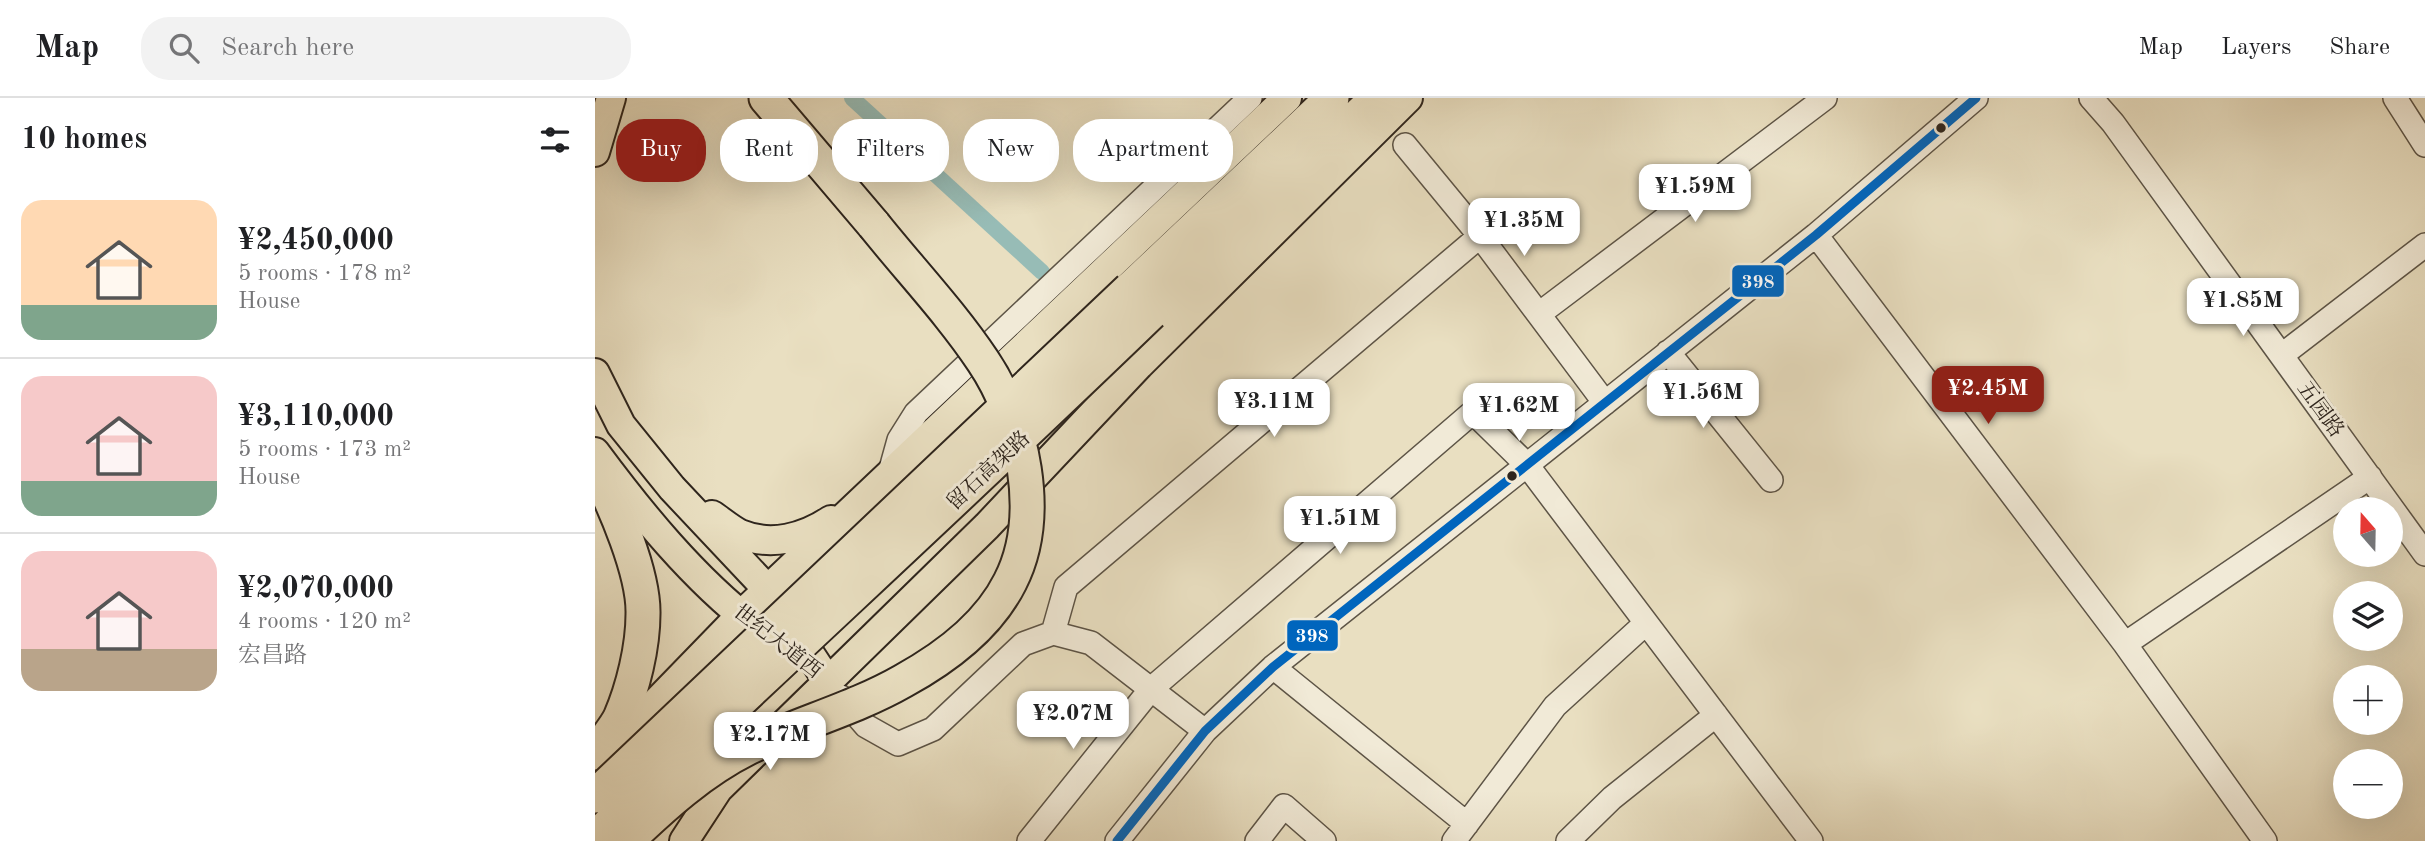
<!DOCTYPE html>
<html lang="en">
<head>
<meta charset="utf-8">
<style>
	:root { --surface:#fff; --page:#f2f2f2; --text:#202124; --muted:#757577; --line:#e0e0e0; --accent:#8f2418 }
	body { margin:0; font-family:"Old Standard TT","Noto Serif SC",serif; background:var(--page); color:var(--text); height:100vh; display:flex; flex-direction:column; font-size:26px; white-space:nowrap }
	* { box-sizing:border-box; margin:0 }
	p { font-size:23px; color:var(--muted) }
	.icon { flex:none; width:38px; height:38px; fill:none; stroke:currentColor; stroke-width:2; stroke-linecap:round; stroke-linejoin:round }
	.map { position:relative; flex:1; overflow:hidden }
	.panel { display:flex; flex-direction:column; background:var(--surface); width:595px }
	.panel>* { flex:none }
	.banner { position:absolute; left:21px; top:21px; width:665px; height:63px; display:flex; gap:14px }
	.needle { width:46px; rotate:340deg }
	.controls { position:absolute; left:1738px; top:399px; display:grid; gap:14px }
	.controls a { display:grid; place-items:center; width:70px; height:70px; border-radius:50%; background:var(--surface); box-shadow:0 7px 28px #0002; font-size:35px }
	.price { position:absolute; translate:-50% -60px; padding:0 16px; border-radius:14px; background:#fff; color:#222; font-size:23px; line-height:46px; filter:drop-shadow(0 2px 4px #0008) }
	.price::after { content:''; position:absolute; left:50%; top:42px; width:21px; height:16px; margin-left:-10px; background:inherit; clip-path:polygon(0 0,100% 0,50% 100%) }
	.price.selected { background:var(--accent); color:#fff }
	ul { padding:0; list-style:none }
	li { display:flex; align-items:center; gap:21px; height:175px; padding:0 21px }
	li+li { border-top:2px solid var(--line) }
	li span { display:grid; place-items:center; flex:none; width:196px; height:140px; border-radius:21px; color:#555 }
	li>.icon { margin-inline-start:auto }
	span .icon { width:84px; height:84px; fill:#fffc; stroke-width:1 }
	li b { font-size:30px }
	h2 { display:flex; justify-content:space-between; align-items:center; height:84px; padding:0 21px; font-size:30px }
	.tag { padding:0 24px; border-radius:28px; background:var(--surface); box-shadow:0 7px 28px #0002; font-size:24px; line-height:63px }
	.tag.selected { background:var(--accent); color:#fff }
	header { display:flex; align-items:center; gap:42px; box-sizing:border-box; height:98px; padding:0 35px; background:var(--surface); border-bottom:2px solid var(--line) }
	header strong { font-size:33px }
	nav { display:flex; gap:38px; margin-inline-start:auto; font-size:24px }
	.search { width:490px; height:63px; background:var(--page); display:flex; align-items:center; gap:18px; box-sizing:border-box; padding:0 24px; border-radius:28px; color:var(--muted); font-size:26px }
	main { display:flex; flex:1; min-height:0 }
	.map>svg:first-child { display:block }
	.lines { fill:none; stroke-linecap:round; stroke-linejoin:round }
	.canal { stroke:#97bcb6; stroke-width:16 }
	.minor-casing { stroke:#5d5446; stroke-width:26 }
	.major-casing { stroke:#2e251d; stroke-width:32 }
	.highway-casing { stroke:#2e251d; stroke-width:37 }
	.minor { stroke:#f1ead7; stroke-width:23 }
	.major { stroke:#e9dfc1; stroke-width:28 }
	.highway { stroke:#e9dfc1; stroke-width:33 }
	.highway-bridge-casing { stroke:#2e251d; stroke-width:37; stroke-linecap:butt }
	.highway-bridge { stroke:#e9dfc1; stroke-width:33 }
	.bus-1-casing { stroke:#f1ead7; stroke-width:14 }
	.bus-1 { stroke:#0065bd; stroke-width:9 }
	.bus-dot { fill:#2e251d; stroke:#f1ead7; stroke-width:2.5 }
	.labels { text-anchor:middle; stroke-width:6; stroke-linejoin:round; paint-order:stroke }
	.street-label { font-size:21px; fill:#2e251d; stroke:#f1ead7 }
	.line-badge { stroke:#f1ead7; stroke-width:2.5 }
	.badge-label { font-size:19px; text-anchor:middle; font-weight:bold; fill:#fff }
</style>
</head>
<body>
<header>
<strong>Map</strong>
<div class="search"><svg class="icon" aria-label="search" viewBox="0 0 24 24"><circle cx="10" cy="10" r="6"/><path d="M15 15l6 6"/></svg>Search here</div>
<nav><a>Map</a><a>Layers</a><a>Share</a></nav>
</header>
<main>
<section class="panel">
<h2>10 homes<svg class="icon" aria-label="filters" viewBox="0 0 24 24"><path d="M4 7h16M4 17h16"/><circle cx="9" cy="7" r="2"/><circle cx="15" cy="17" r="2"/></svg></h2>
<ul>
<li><span style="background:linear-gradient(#ffd9b3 75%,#7fa58c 0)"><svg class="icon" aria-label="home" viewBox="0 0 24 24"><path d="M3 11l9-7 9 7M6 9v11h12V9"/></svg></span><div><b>¥2,450,000</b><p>5 rooms · 178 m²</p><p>House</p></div></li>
<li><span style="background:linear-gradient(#f6c9c9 75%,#7fa58c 0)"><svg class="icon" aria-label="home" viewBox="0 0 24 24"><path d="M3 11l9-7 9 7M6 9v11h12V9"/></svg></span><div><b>¥3,110,000</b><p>5 rooms · 173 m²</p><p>House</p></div></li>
<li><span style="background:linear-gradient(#f6c9c9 70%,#b9a48a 0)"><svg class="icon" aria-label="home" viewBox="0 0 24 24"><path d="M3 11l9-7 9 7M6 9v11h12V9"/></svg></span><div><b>¥2,070,000</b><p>4 rooms · 120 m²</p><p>宏昌路</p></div></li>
</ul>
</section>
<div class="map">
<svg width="1830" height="743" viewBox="0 0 1830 743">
	<rect width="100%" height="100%" fill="#e9dfc1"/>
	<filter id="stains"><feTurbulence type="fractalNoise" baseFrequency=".00286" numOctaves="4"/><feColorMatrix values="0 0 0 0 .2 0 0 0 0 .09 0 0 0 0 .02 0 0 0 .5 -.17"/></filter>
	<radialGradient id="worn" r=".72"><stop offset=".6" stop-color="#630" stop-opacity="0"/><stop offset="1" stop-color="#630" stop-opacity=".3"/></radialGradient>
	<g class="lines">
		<path class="canal" d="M257,0L447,174"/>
		<g class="minor-casing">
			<path id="minor" d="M1496,0L1518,25L1830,456
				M1800,0L1830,47
				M810,47L885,138L1010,305
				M1221,137L1530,546
				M944,216L1230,0
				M1073,254L1176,382
				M1687,257L1830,147
				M294,378L304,342L321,315L655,0
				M458,535L471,489L885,138
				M678,569L872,726
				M246,599L271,628L303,646L338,631L428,546L458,535L496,545L610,633
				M434,743L556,591L878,314L932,367L1216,743
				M522,743L610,633L678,569L1221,137L1381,0
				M662,743L689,708L729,743
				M859,743L960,608L1051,525
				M973,743L1017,700L1121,617
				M1670,743L1530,546L1775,379"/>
		</g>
		<g class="major-casing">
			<path id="major" d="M0,54L16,0
				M0,275L26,327L77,390L173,492L232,582
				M0,354C46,416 98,480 160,528
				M117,417C126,423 135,431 145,436C176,449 209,440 236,422
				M16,651L146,517L692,0
				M89,743L123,691L392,428L544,267L813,0"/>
		</g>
		<g class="highway-casing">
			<path id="highway" d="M171,0L279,127
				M535,191L737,0
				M556,215L782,0
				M0,370C19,406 49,475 48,516C48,549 38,590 25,620C19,632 8,644 0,655"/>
		</g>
		<use href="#minor" class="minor"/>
		<use href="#major" class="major"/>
		<use href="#highway" class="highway"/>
		<g class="highway-bridge-casing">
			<path id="highway-bridge" d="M0,698L535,191
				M0,740C184,564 373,392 556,215
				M32,743C68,708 107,673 153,650C204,625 259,611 308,583C350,560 393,528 415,484C449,418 428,322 388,263C356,215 315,172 279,127"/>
		</g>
		<use href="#highway-bridge" class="highway-bridge"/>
		<g class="bus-1-casing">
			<path id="bus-1" d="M522,743L610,633L678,569L1221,137L1381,0"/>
		</g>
		<use href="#bus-1" class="bus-1"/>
	</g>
	<g class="bus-dot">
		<circle cx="1346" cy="30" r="6"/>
		<circle cx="917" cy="378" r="6"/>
	</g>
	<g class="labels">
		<g class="street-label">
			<text transform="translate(1726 311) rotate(54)" y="7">五园路</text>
			<text transform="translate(393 372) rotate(-43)" y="7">留石高架路</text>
			<text transform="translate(183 543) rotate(38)" y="7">世纪大道西</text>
		</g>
	</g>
	<g class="line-badge">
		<rect x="1136" y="166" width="54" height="34" rx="7" fill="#0065bd"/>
		<rect x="691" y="521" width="53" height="33" rx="7" fill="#0065bd"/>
	</g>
	<g class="badge-label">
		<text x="1163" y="190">398</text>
		<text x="717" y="544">398</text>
	</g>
	<rect width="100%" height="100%" filter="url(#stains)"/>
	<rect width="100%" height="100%" fill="url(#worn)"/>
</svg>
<div class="controls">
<a><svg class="needle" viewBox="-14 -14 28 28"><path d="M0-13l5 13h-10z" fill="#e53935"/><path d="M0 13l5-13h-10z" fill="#757577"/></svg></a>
<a><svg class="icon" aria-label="layers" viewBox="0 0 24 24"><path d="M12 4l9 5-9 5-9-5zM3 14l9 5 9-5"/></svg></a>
<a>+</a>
<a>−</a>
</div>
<b class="price" style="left:1100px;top:126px">¥1.59M</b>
<b class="price" style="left:929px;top:160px">¥1.35M</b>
<b class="price" style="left:1648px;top:240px">¥1.85M</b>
<b class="price selected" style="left:1393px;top:328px">¥2.45M</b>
<b class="price" style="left:1108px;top:332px">¥1.56M</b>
<b class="price" style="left:679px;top:341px">¥3.11M</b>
<b class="price" style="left:924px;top:345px">¥1.62M</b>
<b class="price" style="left:745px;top:458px">¥1.51M</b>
<b class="price" style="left:478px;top:653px">¥2.07M</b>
<b class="price" style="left:175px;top:674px">¥2.17M</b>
<div class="banner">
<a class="tag selected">Buy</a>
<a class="tag">Rent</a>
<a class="tag">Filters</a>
<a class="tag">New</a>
<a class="tag">Apartment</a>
</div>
</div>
</main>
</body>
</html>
